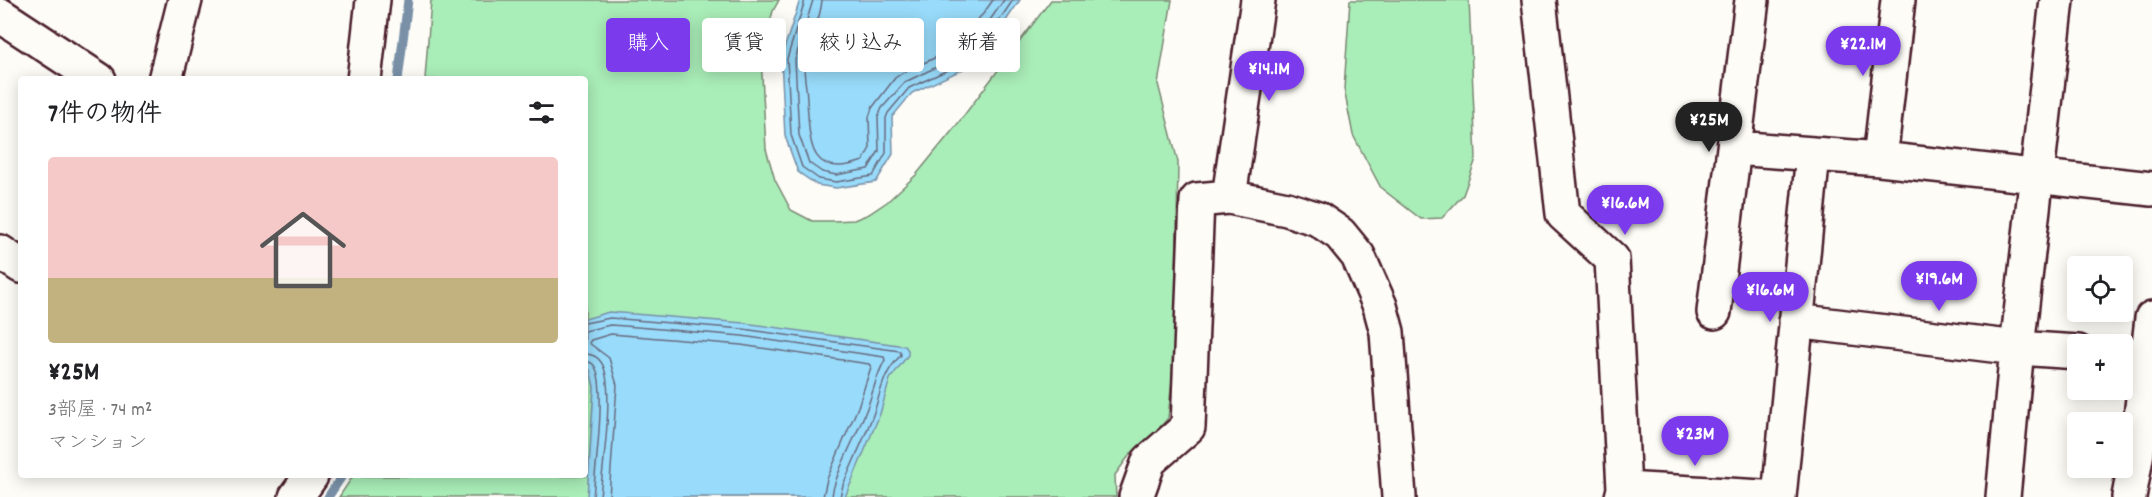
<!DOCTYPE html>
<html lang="ja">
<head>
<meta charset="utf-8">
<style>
	:root { --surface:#fff; --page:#f6f6f6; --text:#202124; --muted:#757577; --accent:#7c3aed }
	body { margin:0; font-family:Dekko,"Klee One",sans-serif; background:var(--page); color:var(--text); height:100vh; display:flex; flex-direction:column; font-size:22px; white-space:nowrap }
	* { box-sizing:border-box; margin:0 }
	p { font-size:20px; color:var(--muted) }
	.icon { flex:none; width:33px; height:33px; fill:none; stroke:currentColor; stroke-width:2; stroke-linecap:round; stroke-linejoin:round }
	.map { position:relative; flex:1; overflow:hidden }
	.panel { position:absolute; left:18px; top:76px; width:570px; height:402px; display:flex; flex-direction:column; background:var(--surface); border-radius:6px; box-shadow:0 3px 15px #0003 }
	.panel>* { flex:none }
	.guide { position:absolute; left:606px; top:18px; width:570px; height:54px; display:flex; gap:12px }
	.controls { position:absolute; left:2067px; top:256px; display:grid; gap:12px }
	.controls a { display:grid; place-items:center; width:66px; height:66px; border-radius:6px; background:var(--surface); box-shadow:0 3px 15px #0003; font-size:30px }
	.price { position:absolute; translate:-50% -51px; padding:0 14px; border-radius:21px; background:var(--accent); color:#fff; font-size:20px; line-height:39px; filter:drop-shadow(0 2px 3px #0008) }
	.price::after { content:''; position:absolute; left:50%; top:36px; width:18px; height:14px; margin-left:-9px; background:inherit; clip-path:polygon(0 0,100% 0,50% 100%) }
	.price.active { background:#222; color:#fff }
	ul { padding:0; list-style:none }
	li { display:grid; align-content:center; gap:12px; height:318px; padding:0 30px }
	li span { display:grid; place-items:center; height:186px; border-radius:6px; color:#555 }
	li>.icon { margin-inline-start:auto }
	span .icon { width:108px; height:108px; fill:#fffc; stroke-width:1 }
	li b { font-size:26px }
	h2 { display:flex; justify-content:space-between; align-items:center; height:72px; padding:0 30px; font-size:26px }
	.pill { padding:0 21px; border-radius:6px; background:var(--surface); box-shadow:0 3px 15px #0003; font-size:21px; line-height:54px }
	.pill.active { background:var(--accent); color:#fff }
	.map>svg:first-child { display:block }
	.green { fill:#a9edb8; stroke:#7a8672; stroke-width:1.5 }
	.water { fill:#98dbfa; stroke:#7990a7; stroke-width:1.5 }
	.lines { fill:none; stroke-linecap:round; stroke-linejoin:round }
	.shore { stroke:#696a7e; stroke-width:1.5 }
	.stream { stroke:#7990a7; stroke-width:9 }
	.minor-casing { stroke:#4a1f2b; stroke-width:38 }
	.major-casing { stroke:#4a1f2b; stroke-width:38 }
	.minor { stroke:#fdfcf7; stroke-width:33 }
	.major { stroke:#fdfcf7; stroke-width:33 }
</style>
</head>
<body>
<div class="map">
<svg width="2152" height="497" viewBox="0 0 2152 497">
	<rect width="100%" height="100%" fill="#fdfcf7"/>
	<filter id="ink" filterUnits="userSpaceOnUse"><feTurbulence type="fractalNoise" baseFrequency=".0167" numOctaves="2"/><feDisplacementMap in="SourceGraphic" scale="12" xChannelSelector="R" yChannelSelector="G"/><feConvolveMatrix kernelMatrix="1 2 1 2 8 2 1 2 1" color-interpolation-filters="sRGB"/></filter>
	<g filter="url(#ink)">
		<path class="green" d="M431,0H779L773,11L761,56L766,149L775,180L791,210L812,221H833L854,220L869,214L887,202L916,175L956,126L1051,0H1172L1158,84L1178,162L1175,352L1168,418L1151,438L1131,453L1115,475L1116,497H339L353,476H585V80L425,79Z
			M1350,0H1469L1476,159L1463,195L1442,218L1421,219L1381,188L1353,135L1344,89Z"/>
		<path class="water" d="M800,0H1020L1001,28L984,45L970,66L912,93L892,117L893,154L876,182L836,188L817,185L798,172L785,136L781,58Z
			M609,312L744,323L905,346L908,350V355L890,379L880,414L845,497H587L594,387L590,370L585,366V319Z"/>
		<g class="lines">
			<path class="shore" d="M805,0L787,59L791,135L802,167L819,179L836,182L873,176L886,153V118L888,113L909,88L965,62L979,42L996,25L1013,0
				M813,0L795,60L799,135L809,163L822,172L836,175L868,169L879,151L878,117L882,108L905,82L960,56L973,37L990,20L1004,0
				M822,0C821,20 809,39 805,58C802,71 807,87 807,100C810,140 807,181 863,161L870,148L869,117L872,108L895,78L902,73L954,49L965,32L983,14L993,0
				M585,323L610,318L743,329L900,351L901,355C881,376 882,390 873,415C864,439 853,462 843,485L840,497
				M585,331L610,325L625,326L742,336L884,357L885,360C875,377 873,395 865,413C857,435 833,477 832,497
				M585,354C591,354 597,356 601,362C616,382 602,470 600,497
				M585,361C590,362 594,363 596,369C606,391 595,470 593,497
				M609,497L617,385L609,358L589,343L591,340L611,334L741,345L869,364L871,367L858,407L827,479L823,497"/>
			<path class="stream" d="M398,80L408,0
				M328,497L342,476"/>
			<g class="minor-casing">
				<path id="minor" d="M1539,0L1563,214L1612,259L1624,489L1622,497
					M0,15L99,80
					M165,80L185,0
					M364,80L373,0
					M1735,148L1880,159L2152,189
					M1880,159L1898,0
					M1229,197L1258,0
					M0,252L21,266
					M1714,312L1752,0
					M1796,321L2017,348L2078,352
					M2122,355L2147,357
					M1624,489L1762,497
					M296,497L311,476
					M1136,497L1149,461L1188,427L1197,200L1229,197L1287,209L1318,219L1340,234L1358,256L1380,306L1387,332L1399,497
					M1779,497L1813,154
					M2003,497L2017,348L2057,0"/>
			</g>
			<g class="major-casing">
				<path id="major" d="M2129,497L2137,452L2152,318"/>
			</g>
			<use href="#minor" class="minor"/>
			<use href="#major" class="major"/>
		</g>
	</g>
</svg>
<div class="controls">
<a><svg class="icon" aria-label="locate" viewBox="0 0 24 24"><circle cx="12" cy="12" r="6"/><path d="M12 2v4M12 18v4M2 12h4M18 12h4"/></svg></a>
<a>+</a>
<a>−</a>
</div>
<b class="price" style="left:1863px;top:77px">¥22.1M</b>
<b class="price" style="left:1269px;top:102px">¥14.1M</b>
<b class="price active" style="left:1709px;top:153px">¥25M</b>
<b class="price" style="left:1625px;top:236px">¥16.6M</b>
<b class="price" style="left:1939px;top:312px">¥19.6M</b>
<b class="price" style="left:1770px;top:323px">¥16.6M</b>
<b class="price" style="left:1695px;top:467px">¥23M</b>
<div class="guide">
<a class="pill active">購入</a>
<a class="pill">賃貸</a>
<a class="pill">絞り込み</a>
<a class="pill">新着</a>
</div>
<section class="panel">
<h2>7件の物件<svg class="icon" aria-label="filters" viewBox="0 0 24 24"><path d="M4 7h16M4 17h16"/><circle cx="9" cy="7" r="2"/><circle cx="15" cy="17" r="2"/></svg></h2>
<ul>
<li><span style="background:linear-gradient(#f6c9c9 65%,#c2b280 0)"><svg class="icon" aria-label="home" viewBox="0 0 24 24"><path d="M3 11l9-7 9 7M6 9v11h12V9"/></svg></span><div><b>¥25M</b><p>3部屋 · 74 m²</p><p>マンション</p></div></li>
</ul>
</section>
</div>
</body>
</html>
